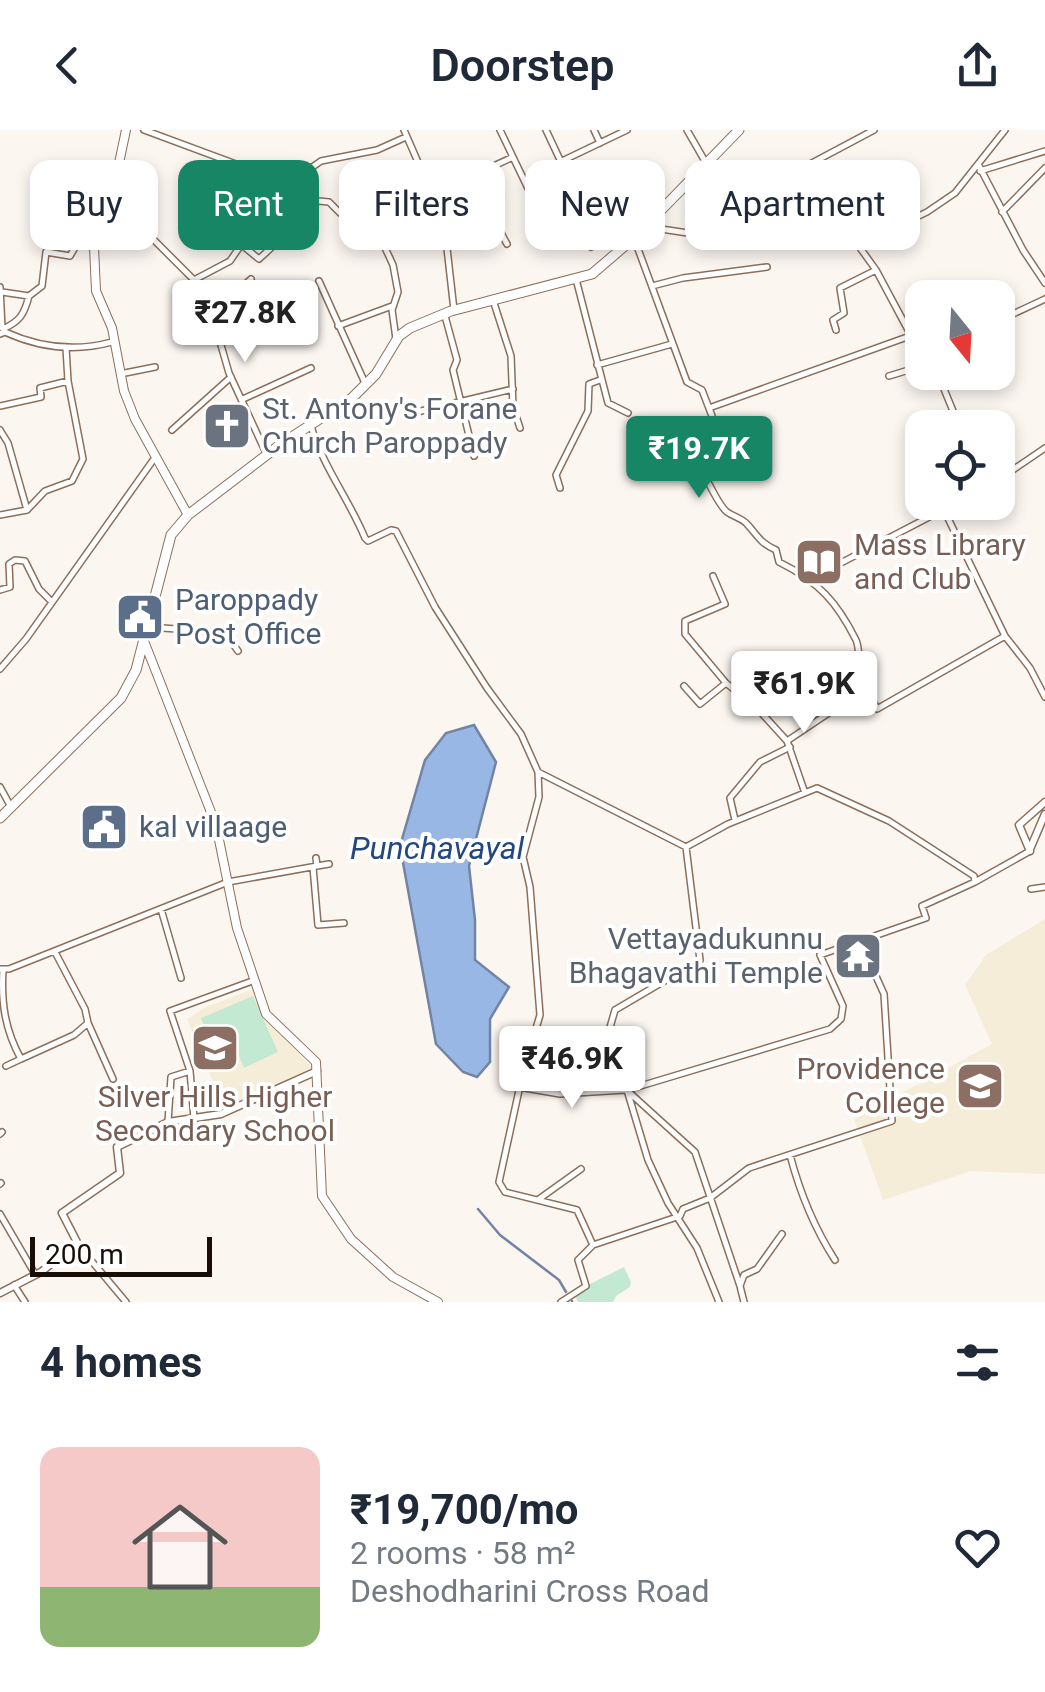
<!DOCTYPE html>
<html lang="en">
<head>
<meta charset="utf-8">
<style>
	:root { --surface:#fff; --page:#f6f6f7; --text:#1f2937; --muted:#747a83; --line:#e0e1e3; --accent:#168665 }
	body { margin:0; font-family:Roboto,sans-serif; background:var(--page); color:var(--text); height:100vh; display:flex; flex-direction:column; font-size:38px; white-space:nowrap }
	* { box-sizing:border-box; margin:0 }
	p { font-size:32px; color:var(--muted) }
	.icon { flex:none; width:55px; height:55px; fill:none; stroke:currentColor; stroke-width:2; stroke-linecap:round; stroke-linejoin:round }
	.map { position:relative; height:1172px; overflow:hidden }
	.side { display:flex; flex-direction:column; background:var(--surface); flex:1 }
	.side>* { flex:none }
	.hud { position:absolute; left:30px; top:30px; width:985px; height:90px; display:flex; gap:20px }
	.needle { width:65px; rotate:162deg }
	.buttons { position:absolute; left:905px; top:150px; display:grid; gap:20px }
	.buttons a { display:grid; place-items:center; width:110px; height:110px; border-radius:20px; background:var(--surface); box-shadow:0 5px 15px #0003; font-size:50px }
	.scale { position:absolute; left:30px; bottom:25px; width:182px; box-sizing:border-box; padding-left:10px; border:5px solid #190e07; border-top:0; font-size:28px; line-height:35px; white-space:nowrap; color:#190e07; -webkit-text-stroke:8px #fff; paint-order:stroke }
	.price { position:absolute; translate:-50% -85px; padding:0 22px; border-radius:10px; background:#fff; color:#222; font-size:32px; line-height:65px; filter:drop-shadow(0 2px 5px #0008) }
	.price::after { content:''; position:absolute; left:50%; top:60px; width:30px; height:22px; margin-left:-15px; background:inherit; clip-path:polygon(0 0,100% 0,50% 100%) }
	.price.active { background:var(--accent); color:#fff }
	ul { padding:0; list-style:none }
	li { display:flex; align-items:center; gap:30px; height:250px; padding:0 40px }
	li+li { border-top:2px solid var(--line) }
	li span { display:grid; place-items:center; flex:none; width:280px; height:200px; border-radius:20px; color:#555 }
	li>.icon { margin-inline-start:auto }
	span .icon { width:120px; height:120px; fill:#fffc; stroke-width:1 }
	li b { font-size:42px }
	h2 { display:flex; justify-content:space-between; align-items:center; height:120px; padding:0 40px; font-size:42px }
	.pill { padding:0 35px; border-radius:20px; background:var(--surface); box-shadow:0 5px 15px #0003; font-size:35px; line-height:90px }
	.pill.active { background:var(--accent); color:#fff }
	header { display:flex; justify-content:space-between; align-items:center; height:130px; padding:0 40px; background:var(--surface); font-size:45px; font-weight:600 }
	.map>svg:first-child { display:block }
	.education { fill:#f5edd7 }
	.green { fill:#c4e9d2 }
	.water { fill:#99b7e4; stroke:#7384a2; stroke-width:2.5 }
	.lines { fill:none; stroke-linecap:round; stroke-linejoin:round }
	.stream { stroke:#7384a2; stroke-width:2.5 }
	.minor-casing { stroke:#8c6f5a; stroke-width:8 }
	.tertiary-casing { stroke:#8c6f5a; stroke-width:9 }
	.secondary-casing { stroke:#8c6f5a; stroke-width:10 }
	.trunk-casing { stroke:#8c6f5a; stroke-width:11 }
	.minor { stroke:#fff; stroke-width:5 }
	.tertiary { stroke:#fff; stroke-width:6 }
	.secondary { stroke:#fff; stroke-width:8 }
	.trunk { stroke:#fff; stroke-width:9 }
	.labels { text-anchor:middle; stroke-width:8; stroke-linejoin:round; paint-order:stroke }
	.worship-label { font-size:30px; fill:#5b616d; stroke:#fff; text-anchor:start }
	.education-label { font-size:30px; fill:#785e54; stroke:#fff; text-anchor:start }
	.service-label { font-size:30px; fill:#4e5e75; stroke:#fff; text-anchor:start }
	.water-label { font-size:32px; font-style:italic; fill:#23477f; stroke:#fff }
</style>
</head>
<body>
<header><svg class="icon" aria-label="back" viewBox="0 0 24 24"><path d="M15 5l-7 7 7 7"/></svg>Doorstep<svg class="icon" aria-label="share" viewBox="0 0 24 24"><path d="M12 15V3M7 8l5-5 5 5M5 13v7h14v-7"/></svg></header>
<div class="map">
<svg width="1045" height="1172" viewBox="0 0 1045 1172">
	<rect width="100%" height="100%" fill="#fcf6f1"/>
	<path class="education" d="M1045,789V1044L971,1041L883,1070L854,989L992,914L965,855L986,825Z
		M251,860L269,890L314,940L223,976L187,889L206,877Z"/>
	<path class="green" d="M253,866L278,922L244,938L232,910L213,918L201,888Z
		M624,1137L631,1152L630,1157L616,1166L613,1172H578L575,1165L586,1156Z"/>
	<path class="water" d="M474,595L496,632L469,736L475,790V830L509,857L490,889V932L477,947L463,942L436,914L400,716L425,630L446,603Z"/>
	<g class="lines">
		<path class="stream" d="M478,1079L500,1105L559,1150L566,1162
			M572,1171V1172"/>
		<g class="minor-casing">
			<path id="minor" d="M144,0L260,43L275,60L298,69C297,95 278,112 259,129L220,97
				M404,0L444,92L454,180
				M500,0L548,100L585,83L546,0
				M594,0L600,13
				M687,0L706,33
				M562,31L627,0
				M978,34L1023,120L1045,153
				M980,41L1045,21
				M795,42L874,0
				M470,45L507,114
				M357,81L433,64L513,27
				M1002,82L1045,38
				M107,90L126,100L139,95L194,150L230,131L241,115
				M648,97L701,105L858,115L927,82L955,63L1005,0
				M634,108L687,252L702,260L712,286L694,320C698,333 718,375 727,382C734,387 742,388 747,394C758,406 760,413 776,420L779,432C819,452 837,472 856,510C860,519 858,532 861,542C863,556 871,567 877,579L1005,506
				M858,115L876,140L922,226
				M591,117L608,107H618L620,117
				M251,149L212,184L229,243L267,325
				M576,149L608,273L628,283
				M194,150L212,184
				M319,151L365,253
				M652,156L683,148L767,137
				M0,157L2,198
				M2,162L29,166
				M493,170L511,226L513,277L520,298
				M445,186L457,230L453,240L474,326
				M998,191L1045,169
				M338,196L392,176
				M836,200L833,190L844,183L840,158L876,140
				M5,202L3,199C20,191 24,185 29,166L42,156L46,122L70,126L77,114L94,117
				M0,204L5,202C40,218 75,222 112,212
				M396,209L392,180L398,162L393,135L381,109L357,81L340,83L329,72L298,69L311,38L321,31L377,20L406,7
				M597,235L672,214
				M937,242L960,298
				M120,244L155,237
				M889,246L922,236
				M243,269L311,238
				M0,276L41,267L40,258L68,251
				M709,278L910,206
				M417,282L513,259
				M311,296C323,337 349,369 365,408L368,411L391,400L396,401L435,477L487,558L521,604L538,642L539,667L523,727L530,757L540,885L523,942L499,1052L505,1062L577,1080L593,1115L578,1130L586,1156L561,1172
				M0,300L8,313L27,380L0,385
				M172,300L231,247
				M998,350L1045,318
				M560,358L556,345L588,281L589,254L600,250
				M27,380L45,361L72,351L83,329L68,251L66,218
				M944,380L1005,506L1030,538L1045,567
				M810,449L958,372
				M0,460L10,457L9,434L15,430L25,431L39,459L52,472
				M149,497L218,502L228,507L238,521
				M0,539L26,509L156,326
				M726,553L757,578L787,611L805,663
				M684,556L700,574L726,553L685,504V491L725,474L713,446
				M787,611L866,558
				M538,642L686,717L700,830L615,880L599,935L695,1022L740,1156
				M0,657L11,677
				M735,690L730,668L760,632L790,617
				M317,736L329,734
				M313,737L318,795L344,793
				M975,752L1030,721
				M1031,759L1045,757
				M161,779L181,848
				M0,839H9L228,752L317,736L316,728
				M3,840C1,873 5,900 21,929L74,905L88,893L85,879L55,822
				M88,893L113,949
				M6,936L21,929
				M519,957L560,964L625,960
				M194,989L190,941L170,881L255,850
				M168,992L171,947L190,941
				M0,1004L2,1002
				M790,1025C800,1063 813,1096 835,1130
				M0,1054L1,1053
				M539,1069L581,1039
				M0,1084L35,1144
				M593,1115L680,1086L683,1079L710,1068L749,1038L892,991L884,864L860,811L926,788L922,776L975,752L974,746L889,691L817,658L728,694L686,717
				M79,1116L126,1172
				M14,1155L25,1172
				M719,1172L697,1118L668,1073L648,1030L627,960L830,899L841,889L843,876L820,825L860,811
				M744,1172L740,1156L744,1145L757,1139L782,1104"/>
		</g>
		<g class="tertiary-casing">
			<path id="tertiary" d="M1030,719L1045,684
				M1030,721L1019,695L1045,672
				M0,1163L41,1142L67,1121L79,1116L62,1083L120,1043L117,1017L168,992L221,984L317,941"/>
		</g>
		<g class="secondary-casing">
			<path id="secondary" d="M126,0L107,90L94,117L96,161L112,198L124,261L135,289L188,385
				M144,511L216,695L237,798L266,884L316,932L322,1066L351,1109L393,1147L438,1172"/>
		</g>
		<g class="trunk-casing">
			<path id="trunk" d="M0,688L121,568L136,540L171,405L188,385L281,314L352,268L376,244L399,206L410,198L451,181L592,144L634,108L739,0"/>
		</g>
		<use href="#minor" class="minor"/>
		<use href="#tertiary" class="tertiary"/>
		<use href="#secondary" class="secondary"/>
		<use href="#trunk" class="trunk"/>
	</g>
	<defs>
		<g id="church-square" transform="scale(2.5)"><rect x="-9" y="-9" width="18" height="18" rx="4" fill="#6b7280" stroke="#fff"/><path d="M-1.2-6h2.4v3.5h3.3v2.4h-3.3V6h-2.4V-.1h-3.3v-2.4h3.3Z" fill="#fff"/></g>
		<g id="library-square" transform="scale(2.5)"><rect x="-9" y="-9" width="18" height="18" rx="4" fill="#8d6e63" stroke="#fff"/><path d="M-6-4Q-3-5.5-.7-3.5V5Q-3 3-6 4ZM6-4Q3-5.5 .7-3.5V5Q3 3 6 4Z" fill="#fff"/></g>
		<g id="civic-square" transform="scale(2.5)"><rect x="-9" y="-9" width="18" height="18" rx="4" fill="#5c6f8a" stroke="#fff"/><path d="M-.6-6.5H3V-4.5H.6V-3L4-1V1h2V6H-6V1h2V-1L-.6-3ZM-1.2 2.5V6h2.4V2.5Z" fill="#fff"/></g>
		<g id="temple-square" transform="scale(2.5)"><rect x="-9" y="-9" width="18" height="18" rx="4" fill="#6b7280" stroke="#fff"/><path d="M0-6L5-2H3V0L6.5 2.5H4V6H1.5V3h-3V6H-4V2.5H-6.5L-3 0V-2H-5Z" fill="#fff"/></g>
		<g id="school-square" transform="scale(2.5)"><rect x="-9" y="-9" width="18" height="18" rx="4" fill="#8d6e63" stroke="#fff"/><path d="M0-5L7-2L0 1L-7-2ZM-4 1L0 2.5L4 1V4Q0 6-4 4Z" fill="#fff"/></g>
		<g id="university-square" transform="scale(2.5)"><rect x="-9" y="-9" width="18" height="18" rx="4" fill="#8d6e63" stroke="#fff"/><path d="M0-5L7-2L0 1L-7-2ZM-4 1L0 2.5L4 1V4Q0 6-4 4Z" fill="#fff"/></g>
	</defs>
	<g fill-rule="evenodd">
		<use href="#church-square" x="227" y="296"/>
		<use href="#library-square" x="819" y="432"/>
		<use href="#civic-square" x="140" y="487"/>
		<use href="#civic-square" x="104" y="697"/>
		<use href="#temple-square" x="858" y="826"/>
		<use href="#school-square" x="215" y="918"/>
		<use href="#university-square" x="980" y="956"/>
	</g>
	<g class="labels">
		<g class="worship-label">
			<text x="262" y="289">St. Antony's Forane<tspan x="262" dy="34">Church Paroppady</tspan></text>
			<text x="823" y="819" text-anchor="end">Vettayadukunnu<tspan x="823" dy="34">Bhagavathi Temple</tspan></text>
		</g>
		<g class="education-label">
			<text x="854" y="425">Mass Library<tspan x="854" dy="34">and Club</tspan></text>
			<text x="945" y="949" text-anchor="end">Providence<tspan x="945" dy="34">College</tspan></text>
			<text x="215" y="977" text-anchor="middle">Silver Hills Higher<tspan x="215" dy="34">Secondary School</tspan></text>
		</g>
		<g class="service-label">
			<text x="175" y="480">Paroppady<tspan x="175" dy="34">Post Office</tspan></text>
			<text x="139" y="707">kal villaage</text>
		</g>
		<g class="water-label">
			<text x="437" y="729">Punchavayal</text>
		</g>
	</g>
</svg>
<div class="buttons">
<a><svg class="needle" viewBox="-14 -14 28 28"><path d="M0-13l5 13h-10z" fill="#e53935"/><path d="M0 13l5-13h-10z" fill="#747a83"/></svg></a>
<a><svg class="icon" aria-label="locate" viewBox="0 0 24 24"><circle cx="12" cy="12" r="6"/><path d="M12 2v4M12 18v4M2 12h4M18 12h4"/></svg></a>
</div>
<div class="scale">200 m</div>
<b class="price" style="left:245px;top:235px">₹27.8K</b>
<b class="price active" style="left:699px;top:371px">₹19.7K</b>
<b class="price" style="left:804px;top:606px">₹61.9K</b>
<b class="price" style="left:572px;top:981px">₹46.9K</b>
<div class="hud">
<a class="pill">Buy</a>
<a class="pill active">Rent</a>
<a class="pill">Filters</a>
<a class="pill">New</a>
<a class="pill">Apartment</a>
</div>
</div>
<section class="side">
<h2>4 homes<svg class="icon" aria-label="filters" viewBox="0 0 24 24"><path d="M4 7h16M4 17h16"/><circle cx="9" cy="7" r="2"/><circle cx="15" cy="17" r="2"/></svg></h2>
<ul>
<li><span style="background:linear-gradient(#f6c9c9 70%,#8fb573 0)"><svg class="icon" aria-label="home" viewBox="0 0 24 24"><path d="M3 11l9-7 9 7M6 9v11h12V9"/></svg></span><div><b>₹19,700/mo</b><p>2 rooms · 58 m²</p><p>Deshodharini Cross Road</p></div><svg class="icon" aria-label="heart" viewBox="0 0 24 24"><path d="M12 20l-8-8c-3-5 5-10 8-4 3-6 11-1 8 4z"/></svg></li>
</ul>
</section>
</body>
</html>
